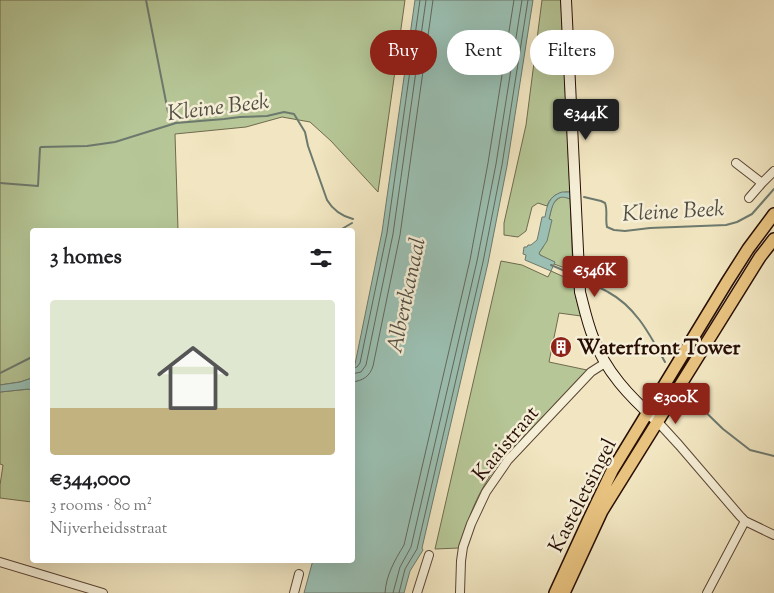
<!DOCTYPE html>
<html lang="en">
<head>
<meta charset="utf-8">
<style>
	:root { --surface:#fff; --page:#f6f6f6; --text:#202124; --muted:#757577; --accent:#8f2418 }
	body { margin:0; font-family:"Sorts Mill Goudy",serif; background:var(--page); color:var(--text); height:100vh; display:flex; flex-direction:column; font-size:19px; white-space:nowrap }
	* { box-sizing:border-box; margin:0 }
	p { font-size:16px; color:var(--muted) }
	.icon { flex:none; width:28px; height:28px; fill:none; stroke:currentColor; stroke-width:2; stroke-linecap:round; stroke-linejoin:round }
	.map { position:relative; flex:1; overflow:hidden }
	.sheet { position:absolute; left:30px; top:228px; width:325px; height:335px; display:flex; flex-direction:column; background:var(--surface); border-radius:5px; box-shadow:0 5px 20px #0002 }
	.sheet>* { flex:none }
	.banner { position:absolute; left:370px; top:30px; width:329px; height:45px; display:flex; gap:10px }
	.price { position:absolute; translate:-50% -42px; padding:0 11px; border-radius:5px; background:var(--accent); color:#fff; font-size:16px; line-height:32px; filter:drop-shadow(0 1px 2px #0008) }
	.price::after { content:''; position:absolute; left:50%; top:30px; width:15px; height:11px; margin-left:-8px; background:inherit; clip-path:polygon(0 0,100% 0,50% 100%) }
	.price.selected { background:#222; color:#fff }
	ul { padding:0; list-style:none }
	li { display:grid; align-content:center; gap:10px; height:265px; padding:0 20px }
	li span { display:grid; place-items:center; height:155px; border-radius:5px; color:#555 }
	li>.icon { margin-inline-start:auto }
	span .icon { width:90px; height:90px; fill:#fffc; stroke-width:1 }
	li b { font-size:21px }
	h2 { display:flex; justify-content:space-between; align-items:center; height:60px; padding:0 20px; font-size:21px }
	.chip { padding:0 18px; border-radius:22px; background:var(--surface); box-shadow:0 5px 20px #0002; font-size:18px; line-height:45px }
	.chip.selected { background:var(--accent); color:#fff }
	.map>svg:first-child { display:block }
	.green { fill:#b6c696; stroke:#6f6a4e }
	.water { fill:#9bc0b3; stroke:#6d796e }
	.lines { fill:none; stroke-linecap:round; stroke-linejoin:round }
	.shore { stroke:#62685c; stroke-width:1 }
	.stream { stroke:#6d796e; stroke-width:2 }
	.street-casing { stroke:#5a4535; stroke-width:10 }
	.secondary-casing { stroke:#280f06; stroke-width:12 }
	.primary-casing { stroke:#280f06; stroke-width:14 }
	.street { stroke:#f6efd7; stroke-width:8 }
	.secondary { stroke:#f6efd7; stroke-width:10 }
	.primary { stroke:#e8c380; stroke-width:11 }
	.labels { text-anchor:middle; stroke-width:5; stroke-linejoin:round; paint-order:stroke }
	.poi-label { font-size:21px; font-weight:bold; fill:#280f06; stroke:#f6efd7; text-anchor:start }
	.street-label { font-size:21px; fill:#280f06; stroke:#f6efd7 }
	.water-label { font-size:22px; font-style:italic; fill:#504d43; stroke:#f6efd7 }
</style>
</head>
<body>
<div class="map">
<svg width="774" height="593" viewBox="0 0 774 593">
	<rect width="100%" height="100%" fill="#f1e6c1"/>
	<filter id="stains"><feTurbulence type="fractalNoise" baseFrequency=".004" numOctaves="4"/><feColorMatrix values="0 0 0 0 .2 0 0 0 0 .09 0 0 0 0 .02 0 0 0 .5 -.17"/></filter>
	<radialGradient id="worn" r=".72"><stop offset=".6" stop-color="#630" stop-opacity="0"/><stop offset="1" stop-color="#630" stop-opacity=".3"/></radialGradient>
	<path class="green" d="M0,0H405L378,192L331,141L310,122L282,117L246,127L175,134L178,230H32V378L20,382L0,385Z
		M542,0H561L570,192C559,192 551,195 547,206L538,203L532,207L526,231L518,237L504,235V223L526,125Z
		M563,196L570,199L573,271L554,264V262L540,255L539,253L543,247L551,220L549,219C552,208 551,201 563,196Z
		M501,261L522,265L548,277L551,271L573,281L576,298L581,316L559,313L549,362L587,370C568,391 548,411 529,431C513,448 496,464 485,484C473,504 466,526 459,548L435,549Z
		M29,389L32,392V502L0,498V485L3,465L0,464V392Z"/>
	<path class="water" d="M415,0H533L507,166L488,263L422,548L423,550L410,571L404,593H304L313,560H352L353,374L382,232Z
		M562,192H570V199C554,192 552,207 549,219L552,220L547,241L539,253L540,255L555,262L551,271L525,260L526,255L523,254L524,247H527L528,245H531L537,240L538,236L542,217H545C547,205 549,196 562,192Z
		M32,378V392L29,389L0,392V385L20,382Z"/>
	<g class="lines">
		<path class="shore" d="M352,368L357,367L360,363L387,233L420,0
			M352,374L361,372L366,365L393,234L426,0
			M352,382C363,381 370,376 373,366L400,235L433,0
			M385,593C386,575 395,560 404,545L470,260L488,163L514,0
			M393,593L400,567L411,547L477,261L496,164L522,0
			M399,593L405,569L417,549L483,262L502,165L528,0"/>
		<path class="stream" d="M146,0L168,112L176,123
			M0,183L38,186L40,148L41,147L87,146L115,142L176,123L224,119L240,117L267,116L284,112L294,114L305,132L308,146L327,200C333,210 341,216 353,219
			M584,197L601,201L605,203C608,211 605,219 607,227L614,230L625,231L650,228L726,225L737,222L752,214L774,189
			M340,230L352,223
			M551,265L572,274
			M586,282C594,285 601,288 608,292C636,307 650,335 665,362
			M0,373L32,357
			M688,395L723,429L750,450L774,456"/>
		<g class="street-casing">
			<path id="street" d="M736,163L762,183L774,171
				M749,198L762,183
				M657,421L679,445L740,516L745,521L774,535
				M0,562L103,593
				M294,593L299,574
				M417,593L429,555
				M460,593L461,561L463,547L471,524L486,492L508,460L591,372L605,363
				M707,593L745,521"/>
		</g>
		<g class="secondary-casing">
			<path id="secondary" d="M566,0L580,292C584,307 587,322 593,337C605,371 630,397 657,421"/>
		</g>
		<g class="primary-casing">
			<path id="primary" d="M555,593L589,519L612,471L727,282L748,249L774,214
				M564,593L602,511L760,257L774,239"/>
		</g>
		<use href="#street" class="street"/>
		<use href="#secondary" class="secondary"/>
		<use href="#primary" class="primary"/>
	</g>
	<defs>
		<g id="building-disc" transform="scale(1.125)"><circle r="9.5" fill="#8f2418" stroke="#f6efd7"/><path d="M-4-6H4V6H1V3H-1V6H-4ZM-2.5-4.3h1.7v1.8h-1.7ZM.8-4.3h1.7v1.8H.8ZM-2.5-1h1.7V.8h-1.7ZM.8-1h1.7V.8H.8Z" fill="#fff"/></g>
	</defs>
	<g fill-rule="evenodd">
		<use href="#building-disc" x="561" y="347"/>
	</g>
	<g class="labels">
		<g class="poi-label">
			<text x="577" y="354">Waterfront Tower</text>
		</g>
		<g class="street-label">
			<text transform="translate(505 443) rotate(-50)" y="7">Kaaistraat</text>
			<text transform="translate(582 495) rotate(-63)" y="7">Kasteletsingel</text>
		</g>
		<g class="water-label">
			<text transform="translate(218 106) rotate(-7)" y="8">Kleine Beek</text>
			<text transform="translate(673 210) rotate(-3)" y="8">Kleine Beek</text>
			<text transform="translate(405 295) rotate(-78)" y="8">Albertkanaal</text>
		</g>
	</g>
	<rect width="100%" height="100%" filter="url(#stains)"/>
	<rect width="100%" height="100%" fill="url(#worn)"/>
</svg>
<b class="price selected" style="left:586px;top:141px">€344K</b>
<b class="price" style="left:595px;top:298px">€546K</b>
<b class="price" style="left:676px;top:425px">€300K</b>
<div class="banner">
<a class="chip selected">Buy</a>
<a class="chip">Rent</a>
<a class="chip">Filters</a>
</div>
<section class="sheet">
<h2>3 homes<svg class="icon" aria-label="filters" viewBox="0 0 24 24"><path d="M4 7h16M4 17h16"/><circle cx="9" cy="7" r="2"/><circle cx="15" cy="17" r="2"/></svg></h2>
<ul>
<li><span style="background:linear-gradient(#dfe7d0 70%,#c2b280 0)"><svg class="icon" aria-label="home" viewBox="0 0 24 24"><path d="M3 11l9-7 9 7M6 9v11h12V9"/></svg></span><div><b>€344,000</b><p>3 rooms · 80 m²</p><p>Nijverheidsstraat</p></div></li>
</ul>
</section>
</div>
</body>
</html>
